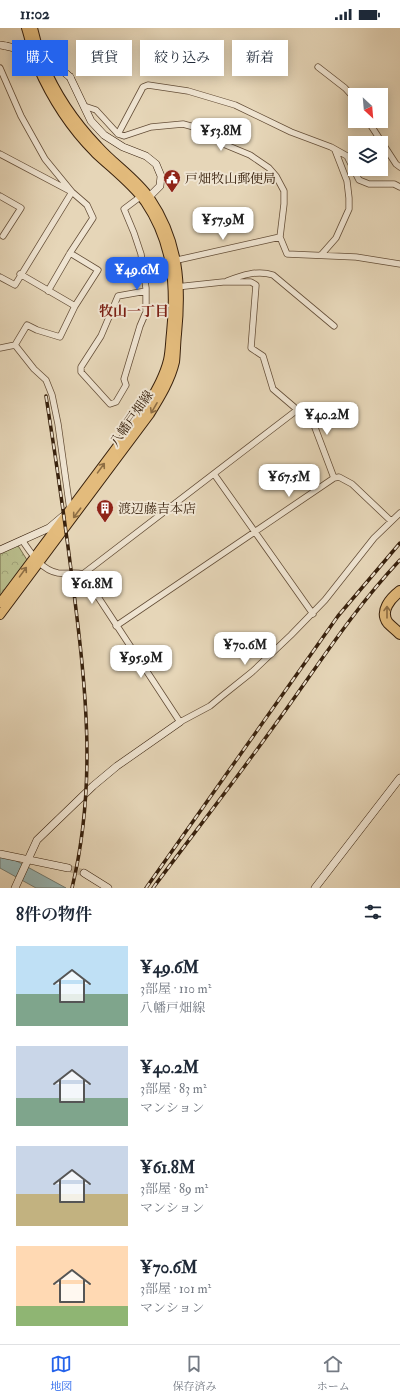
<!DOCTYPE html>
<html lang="ja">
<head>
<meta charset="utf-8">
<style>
	:root { --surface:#fff; --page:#f6f6f7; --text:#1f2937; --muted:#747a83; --line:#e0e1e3; --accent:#2563eb }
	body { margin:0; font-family:"IM FELL Double Pica","Noto Serif JP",serif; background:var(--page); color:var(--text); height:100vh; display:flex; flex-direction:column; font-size:15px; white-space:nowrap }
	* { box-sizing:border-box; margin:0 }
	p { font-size:13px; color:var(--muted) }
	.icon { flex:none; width:22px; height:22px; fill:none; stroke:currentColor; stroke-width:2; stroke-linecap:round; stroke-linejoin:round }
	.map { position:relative; height:860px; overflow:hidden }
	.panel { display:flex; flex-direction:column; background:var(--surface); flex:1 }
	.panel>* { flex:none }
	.banner { position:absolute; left:12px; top:12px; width:376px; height:36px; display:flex; gap:8px }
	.needle { width:26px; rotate:154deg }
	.controls { position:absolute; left:348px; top:60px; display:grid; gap:8px }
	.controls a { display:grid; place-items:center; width:40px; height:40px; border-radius:0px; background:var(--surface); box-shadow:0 2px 10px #0003; font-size:20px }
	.price { position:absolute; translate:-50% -34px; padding:0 9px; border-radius:8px; background:#fff; color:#222; font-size:13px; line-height:26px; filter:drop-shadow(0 1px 2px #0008) }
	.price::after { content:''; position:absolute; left:50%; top:24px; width:12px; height:9px; margin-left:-6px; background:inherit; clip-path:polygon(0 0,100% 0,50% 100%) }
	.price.on { background:var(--accent); color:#fff }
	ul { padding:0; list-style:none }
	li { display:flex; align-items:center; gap:12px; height:100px; padding:0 16px }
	li span { display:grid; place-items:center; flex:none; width:112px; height:80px; border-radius:0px; color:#555 }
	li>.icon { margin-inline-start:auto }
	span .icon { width:48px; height:48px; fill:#fffc; stroke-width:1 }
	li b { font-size:17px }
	h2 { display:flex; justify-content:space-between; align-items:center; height:48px; padding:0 16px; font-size:17px }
	.pill { padding:0 14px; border-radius:0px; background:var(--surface); box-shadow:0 2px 10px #0003; font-size:14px; line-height:36px }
	.pill.on { background:var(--accent); color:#fff }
	.status { display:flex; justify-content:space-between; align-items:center; height:28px; padding:0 20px; background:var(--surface); direction:ltr }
	.status svg { height:11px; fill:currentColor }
	.dock { display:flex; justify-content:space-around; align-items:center; height:56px; border-top:1px solid var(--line); background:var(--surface); font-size:11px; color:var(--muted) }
	.dock a { display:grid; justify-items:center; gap:2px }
	.dock .on { color:var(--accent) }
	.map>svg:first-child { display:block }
	.park { fill:url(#park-crowns); stroke:#786f4c }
	.water { fill:#98b7b6; stroke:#727b72 }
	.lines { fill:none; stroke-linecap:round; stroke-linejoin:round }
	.secondary-tunnel { stroke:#c3b296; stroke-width:7; stroke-dasharray:7 3.5; stroke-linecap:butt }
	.street-casing { stroke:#644e38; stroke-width:7 }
	.secondary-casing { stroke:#38210d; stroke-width:8 }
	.primary-casing { stroke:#38210d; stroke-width:10 }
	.highway-casing { stroke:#38210d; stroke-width:12 }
	.street { stroke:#efe4d1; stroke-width:5.5 }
	.secondary { stroke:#efe4d1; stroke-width:7 }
	.primary { stroke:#e3bb7c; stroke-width:8 }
	.highway { stroke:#e3bb7c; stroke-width:10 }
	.rail-casing { stroke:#38210d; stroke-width:3.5 }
	.rail { stroke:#efe4d1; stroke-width:2; stroke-dasharray:6; stroke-linecap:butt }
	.secondary-bridge-casing { stroke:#38210d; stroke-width:8; stroke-linecap:butt }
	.secondary-bridge { stroke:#efe4d1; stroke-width:7 }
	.oneway { stroke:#8e6e44 }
	.labels { text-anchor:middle; stroke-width:4; stroke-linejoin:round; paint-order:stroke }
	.poi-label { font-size:13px; fill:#38210d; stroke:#efe4d1; text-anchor:start }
	.street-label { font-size:13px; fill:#38210d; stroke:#efe4d1 }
	.neighbourhood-label { font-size:14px; font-weight:bold; fill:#7a1f14; stroke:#efe4d1 }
</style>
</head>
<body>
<div class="status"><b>11:02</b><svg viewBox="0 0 49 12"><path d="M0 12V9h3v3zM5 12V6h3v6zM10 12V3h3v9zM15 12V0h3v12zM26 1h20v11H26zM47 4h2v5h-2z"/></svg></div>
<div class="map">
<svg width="400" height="860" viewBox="0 0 400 860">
	<defs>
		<pattern id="park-crowns" width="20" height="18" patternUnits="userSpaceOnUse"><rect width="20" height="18" fill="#b9bd8c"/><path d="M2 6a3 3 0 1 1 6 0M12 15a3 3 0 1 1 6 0" fill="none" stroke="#a0a278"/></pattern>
	</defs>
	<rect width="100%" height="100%" fill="#e6d6b8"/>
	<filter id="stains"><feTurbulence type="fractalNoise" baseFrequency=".005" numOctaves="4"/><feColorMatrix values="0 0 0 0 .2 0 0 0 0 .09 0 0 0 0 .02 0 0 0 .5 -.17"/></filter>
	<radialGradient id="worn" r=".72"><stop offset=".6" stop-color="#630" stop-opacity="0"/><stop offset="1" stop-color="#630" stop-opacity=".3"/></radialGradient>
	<path class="park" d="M14,13L22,14L27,32L16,31Z
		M17,516L27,532L0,569V524Z"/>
	<path class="water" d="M0,824L66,860H36L0,840Z"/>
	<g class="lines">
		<path class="secondary-tunnel" d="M68,840L84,845"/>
		<g class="street-casing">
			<path id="street" d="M318,39L345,60L355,71
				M0,40L21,88L45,131L72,164L87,177L93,190L70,225
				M84,78L96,82L118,106L124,108L151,99L183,96L194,99L221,115L250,127L269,140L276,148L284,163V176L280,209L287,226L356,229L400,236
				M368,93L396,136L400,139
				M118,106L143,59L148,57L188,63L235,77L291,104L331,119L347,128L359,152L369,156H394L400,159
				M0,126L70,163
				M0,168L21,180L3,208
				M140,169L124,181L134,205L141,226L146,260V284L140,298L124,351L126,357L116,374L110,376L81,344V339L101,308L118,268L146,263
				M321,227L336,210L349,181V170L347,153L335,122
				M173,233L280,209
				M0,249L15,257L72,164
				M227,253C242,247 258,242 273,247L334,298
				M176,259L223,254H251L256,257L251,320L263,328L273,361L307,390L314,397L334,450
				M48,263L70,225L98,242L75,278
				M15,317L34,341L46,352L52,367L58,396L70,482
				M0,320L15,317L27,297L37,302L60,309L75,278L20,246
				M214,446L313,586
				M22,512C31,525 41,542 58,545C67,546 75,544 83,546L180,694L210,678L222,668L252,644L291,607L325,572L374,510L400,485
				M83,546L297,382
				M116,598L334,450L339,449L352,456L391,493"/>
		</g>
		<g class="secondary-casing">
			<path id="secondary" d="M0,17L6,18
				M70,49L91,93L104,107L123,119L146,128L156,136L161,148L160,158L146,172
				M0,522L49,500L62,489
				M0,826L68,840
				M84,845L108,860
				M15,860L37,812L93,758L117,738L180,694
				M315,860L400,750"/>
		</g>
		<g class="primary-casing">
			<path id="primary" d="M0,575L145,381C154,365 164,349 168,332C170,323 170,313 171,305C176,257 172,214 145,174C132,156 112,141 95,125C71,101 51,70 37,38C32,26 30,12 26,0
				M0,587L150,386C160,370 171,352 175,334C176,325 176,315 177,306C182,256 179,213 150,170C136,150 114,136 98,118C75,94 56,66 43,35C39,24 36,12 33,0"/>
		</g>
		<g class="highway-casing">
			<path id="highway" d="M400,563C391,570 379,583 388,595C392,599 396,602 400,606"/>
		</g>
		<use href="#street" class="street"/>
		<use href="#secondary" class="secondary"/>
		<use href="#primary" class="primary"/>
		<use href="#highway" class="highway"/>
		<g class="rail-casing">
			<path id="rail" d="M46,368C56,431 65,494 73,557C86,661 97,756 72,860
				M146,860L338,588L400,515
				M153,860C194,805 237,750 277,694C317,639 353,582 400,532"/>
		</g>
		<use href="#rail" class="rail"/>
		<g class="secondary-bridge-casing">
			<path id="secondary-bridge" d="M6,18C37,25 46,28 70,49"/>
		</g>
		<use href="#secondary-bridge" class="secondary-bridge"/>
	</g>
	<defs><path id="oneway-shaft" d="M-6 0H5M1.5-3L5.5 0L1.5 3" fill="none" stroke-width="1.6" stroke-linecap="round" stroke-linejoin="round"/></defs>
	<g class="oneway">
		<use href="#oneway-shaft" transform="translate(154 380) rotate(120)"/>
		<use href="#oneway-shaft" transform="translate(101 440) rotate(-54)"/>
		<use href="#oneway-shaft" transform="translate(77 485) rotate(127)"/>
		<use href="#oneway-shaft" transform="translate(23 544) rotate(-54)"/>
		<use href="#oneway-shaft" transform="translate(387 584) rotate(-90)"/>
	</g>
	<defs>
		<g id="civic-pin" transform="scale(0.9)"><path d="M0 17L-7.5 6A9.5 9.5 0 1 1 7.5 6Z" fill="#8f2418" stroke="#efe4d1"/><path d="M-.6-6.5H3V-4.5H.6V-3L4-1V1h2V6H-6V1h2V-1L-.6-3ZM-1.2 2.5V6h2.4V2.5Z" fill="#fff"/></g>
		<g id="building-pin" transform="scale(0.9)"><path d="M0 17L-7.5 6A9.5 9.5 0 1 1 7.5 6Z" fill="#8f2418" stroke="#efe4d1"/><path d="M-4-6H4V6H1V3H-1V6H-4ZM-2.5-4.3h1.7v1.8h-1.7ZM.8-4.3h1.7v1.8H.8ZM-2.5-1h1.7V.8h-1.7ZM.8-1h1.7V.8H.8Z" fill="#fff"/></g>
	</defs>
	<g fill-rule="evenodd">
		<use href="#civic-pin" x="172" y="150"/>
		<use href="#building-pin" x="105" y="480"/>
	</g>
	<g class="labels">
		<g class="poi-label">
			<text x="185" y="155">戸畑牧山郵便局</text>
			<text x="118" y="485">渡辺藤吉本店</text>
		</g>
		<g class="street-label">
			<text transform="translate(131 390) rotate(-55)" y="5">八幡戸畑線</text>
		</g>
		<g class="neighbourhood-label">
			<text x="134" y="288">牧山一丁目</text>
		</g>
	</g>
	<rect width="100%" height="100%" filter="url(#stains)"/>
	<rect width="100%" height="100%" fill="url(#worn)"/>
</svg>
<div class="controls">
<a><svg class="needle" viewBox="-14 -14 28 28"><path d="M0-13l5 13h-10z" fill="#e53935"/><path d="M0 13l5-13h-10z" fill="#747a83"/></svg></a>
<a><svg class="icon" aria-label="layers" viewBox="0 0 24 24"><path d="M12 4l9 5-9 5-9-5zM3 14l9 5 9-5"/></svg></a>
</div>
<b class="price" style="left:221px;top:124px">¥53.8M</b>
<b class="price" style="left:223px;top:213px">¥57.9M</b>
<b class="price on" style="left:137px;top:263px">¥49.6M</b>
<b class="price" style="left:327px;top:408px">¥40.2M</b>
<b class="price" style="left:289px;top:470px">¥67.5M</b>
<b class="price" style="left:92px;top:577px">¥61.8M</b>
<b class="price" style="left:245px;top:638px">¥70.6M</b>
<b class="price" style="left:141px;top:651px">¥95.9M</b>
<div class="banner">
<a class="pill on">購入</a>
<a class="pill">賃貸</a>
<a class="pill">絞り込み</a>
<a class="pill">新着</a>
</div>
</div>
<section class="panel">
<h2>8件の物件<svg class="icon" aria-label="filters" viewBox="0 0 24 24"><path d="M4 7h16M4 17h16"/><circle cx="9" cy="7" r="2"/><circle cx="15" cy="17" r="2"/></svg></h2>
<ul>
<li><span style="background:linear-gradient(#bfe0f5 60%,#7fa58c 0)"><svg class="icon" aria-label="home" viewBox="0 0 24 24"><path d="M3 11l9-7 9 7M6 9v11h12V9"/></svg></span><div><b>¥49.6M</b><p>3部屋 · 110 m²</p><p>八幡戸畑線</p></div></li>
<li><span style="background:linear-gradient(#c9d6e8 65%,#7fa58c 0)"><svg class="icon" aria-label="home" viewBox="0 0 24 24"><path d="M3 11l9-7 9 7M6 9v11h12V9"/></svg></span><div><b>¥40.2M</b><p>3部屋 · 83 m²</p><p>マンション</p></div></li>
<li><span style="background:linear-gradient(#c9d6e8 60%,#c2b280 0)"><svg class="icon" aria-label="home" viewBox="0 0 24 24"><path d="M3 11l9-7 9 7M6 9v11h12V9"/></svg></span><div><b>¥61.8M</b><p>3部屋 · 89 m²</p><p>マンション</p></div></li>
<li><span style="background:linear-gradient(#ffd9b3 75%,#8fb573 0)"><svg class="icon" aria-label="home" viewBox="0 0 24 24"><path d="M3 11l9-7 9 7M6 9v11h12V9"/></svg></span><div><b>¥70.6M</b><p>3部屋 · 101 m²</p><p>マンション</p></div></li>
</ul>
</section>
<nav class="dock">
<a class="on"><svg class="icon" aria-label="map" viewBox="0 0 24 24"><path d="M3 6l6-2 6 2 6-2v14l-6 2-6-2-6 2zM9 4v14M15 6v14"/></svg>地図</a>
<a><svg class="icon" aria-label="saved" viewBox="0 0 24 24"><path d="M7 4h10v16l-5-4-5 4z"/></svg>保存済み</a>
<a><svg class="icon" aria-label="home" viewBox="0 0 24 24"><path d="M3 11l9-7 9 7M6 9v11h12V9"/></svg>ホーム</a>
</nav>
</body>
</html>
